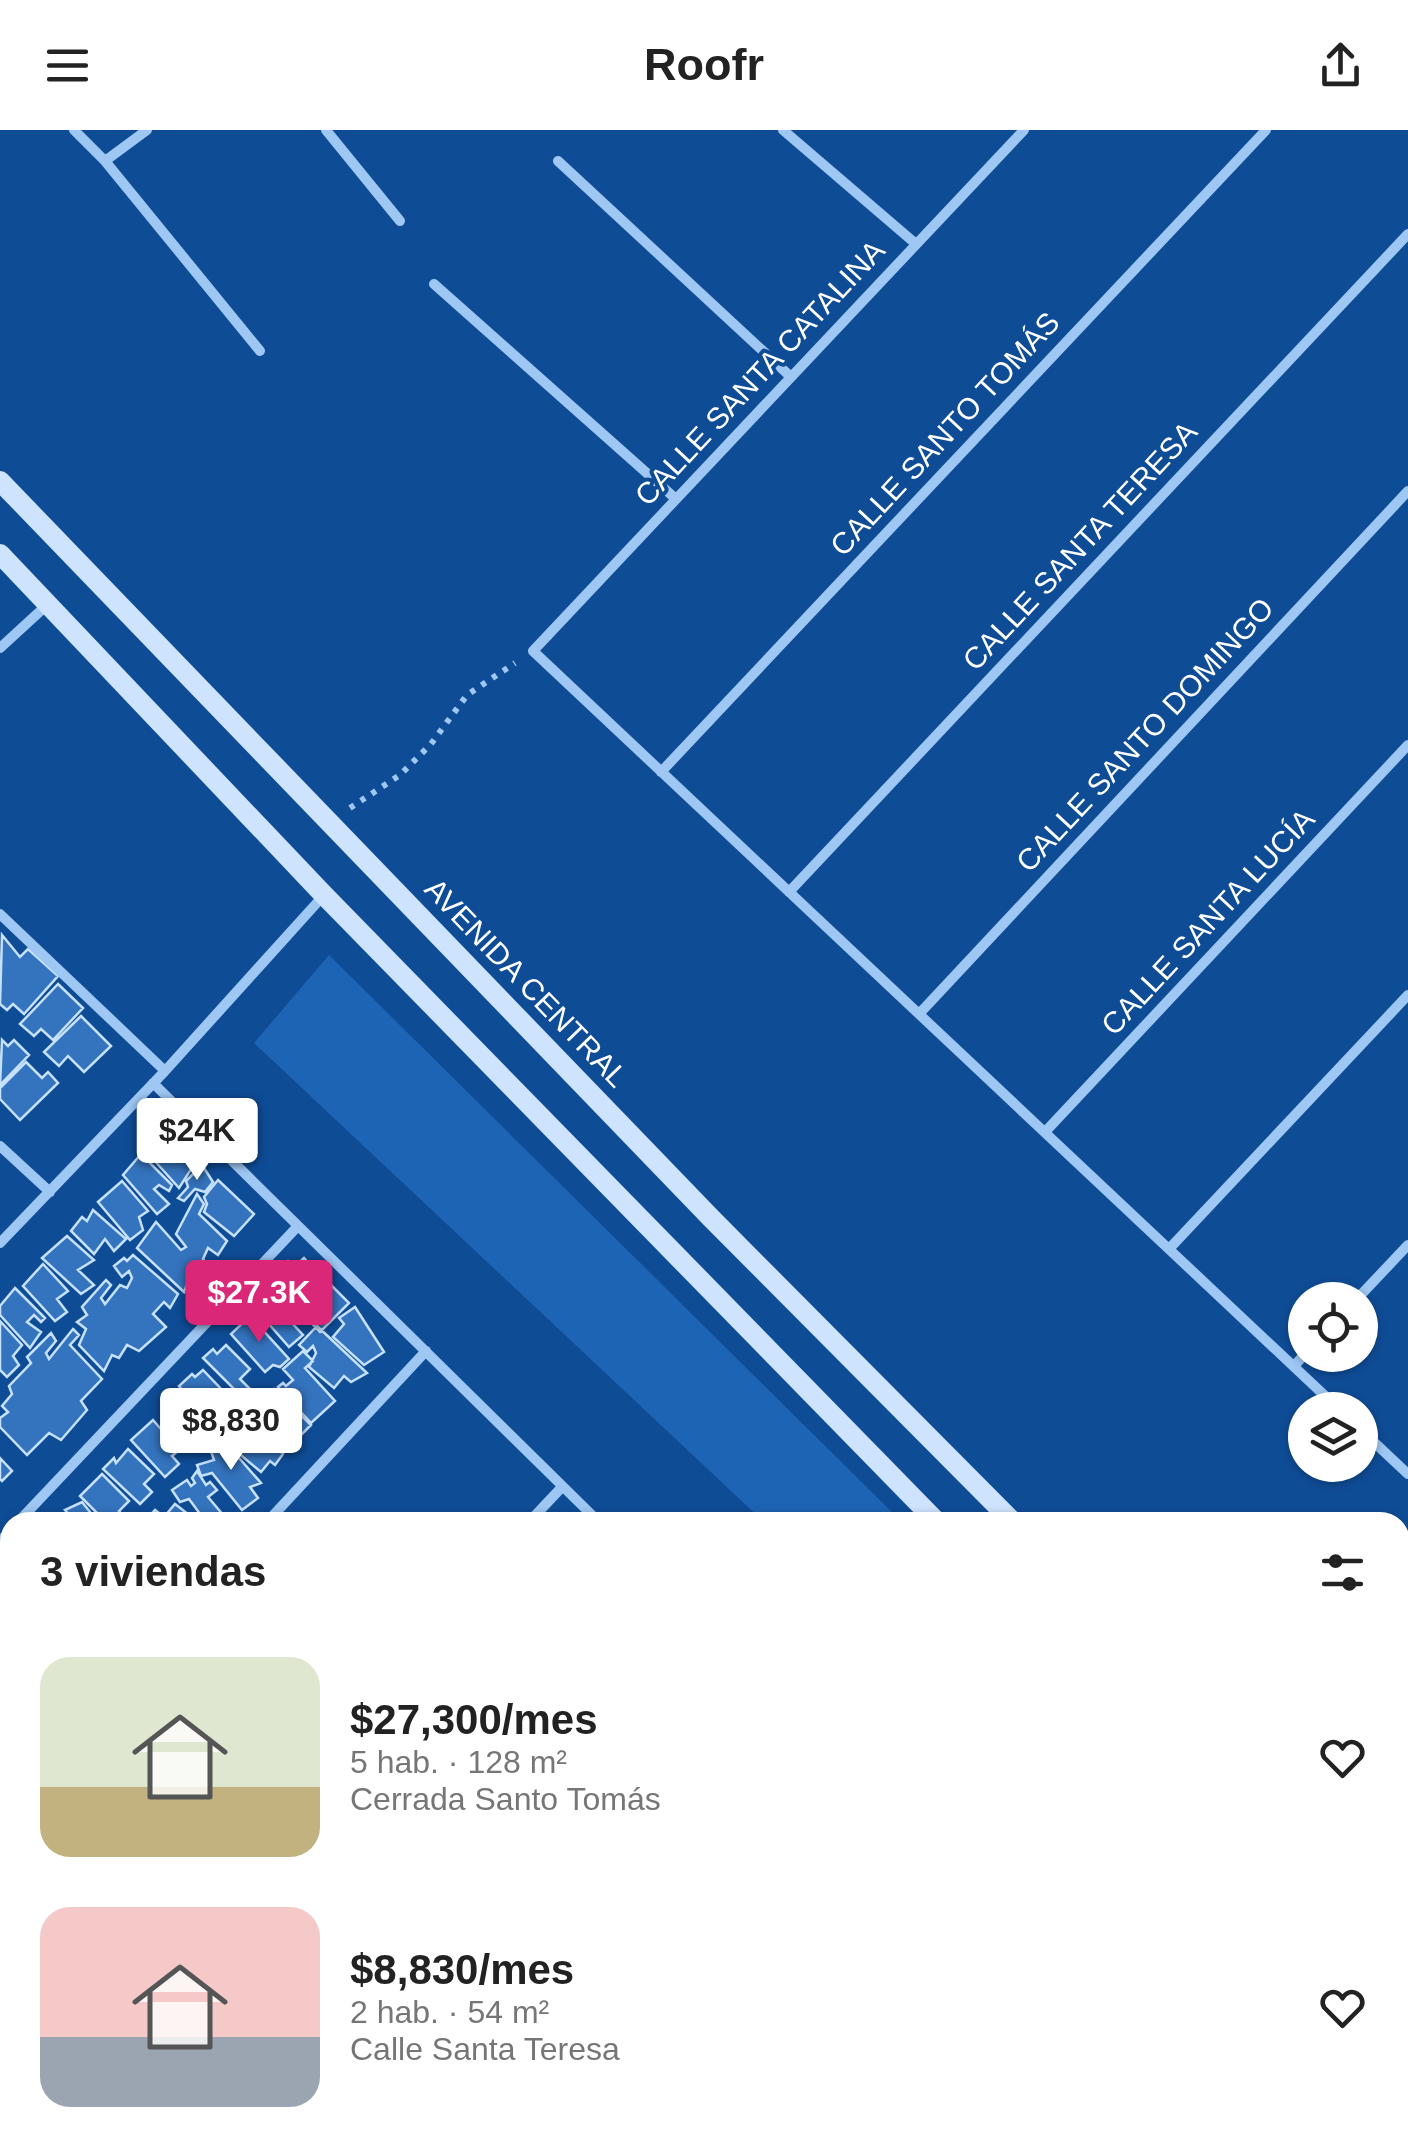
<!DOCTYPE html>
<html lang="es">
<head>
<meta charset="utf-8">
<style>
	:root { --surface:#fff; --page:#f2f2f2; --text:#222; --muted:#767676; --accent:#db2777 }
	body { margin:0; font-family:Arial,sans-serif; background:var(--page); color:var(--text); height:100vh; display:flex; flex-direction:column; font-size:38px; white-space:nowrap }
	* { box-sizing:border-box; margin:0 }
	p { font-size:32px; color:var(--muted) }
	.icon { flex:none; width:55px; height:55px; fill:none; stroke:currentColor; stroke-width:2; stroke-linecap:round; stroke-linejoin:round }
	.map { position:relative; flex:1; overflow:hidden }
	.drawer { position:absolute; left:0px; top:1382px; width:1410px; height:642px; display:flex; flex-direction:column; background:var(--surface); border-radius:30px 30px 0 0; box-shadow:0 2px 8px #0004 }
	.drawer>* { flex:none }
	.buttons { position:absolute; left:1288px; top:1152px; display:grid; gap:20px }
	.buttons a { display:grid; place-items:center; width:90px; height:90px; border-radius:50%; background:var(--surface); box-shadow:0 2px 8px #0004; font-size:50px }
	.price { position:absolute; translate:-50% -85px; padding:0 22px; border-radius:10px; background:#fff; color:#222; font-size:32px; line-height:65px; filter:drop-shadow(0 2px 5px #0008) }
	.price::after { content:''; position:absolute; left:50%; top:60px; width:30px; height:22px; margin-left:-15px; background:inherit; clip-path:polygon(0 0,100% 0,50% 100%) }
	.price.active { background:var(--accent); color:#fff }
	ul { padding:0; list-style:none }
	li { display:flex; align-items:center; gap:30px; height:250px; padding:0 40px }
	li span { display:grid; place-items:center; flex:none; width:280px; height:200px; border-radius:30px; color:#555 }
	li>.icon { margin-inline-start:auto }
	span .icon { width:120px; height:120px; fill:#fffc; stroke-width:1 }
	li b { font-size:42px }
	h2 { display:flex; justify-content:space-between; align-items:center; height:120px; padding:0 40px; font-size:42px }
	header { display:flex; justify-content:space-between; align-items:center; height:130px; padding:0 40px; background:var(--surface); font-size:45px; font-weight:600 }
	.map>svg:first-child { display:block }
	.green { fill:#1e64b4 }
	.building { fill:#3473bd; stroke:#c6e1fe; stroke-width:2.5 }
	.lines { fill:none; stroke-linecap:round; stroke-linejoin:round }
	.path { stroke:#9ec7f4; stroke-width:6; stroke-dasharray:5 8; stroke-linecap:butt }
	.service { stroke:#9ec7f4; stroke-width:8 }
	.minor { stroke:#9ec7f4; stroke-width:10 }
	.secondary { stroke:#cee3fd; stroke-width:20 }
	.labels { text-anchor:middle; stroke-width:8; stroke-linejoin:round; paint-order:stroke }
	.street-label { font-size:30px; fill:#fff; stroke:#0f4c96 }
</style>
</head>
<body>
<header><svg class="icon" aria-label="menu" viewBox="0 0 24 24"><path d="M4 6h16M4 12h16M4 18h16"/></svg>Roofr<svg class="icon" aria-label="share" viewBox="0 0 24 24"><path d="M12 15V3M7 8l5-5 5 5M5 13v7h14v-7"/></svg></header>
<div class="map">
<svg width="1408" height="2024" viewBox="0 0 1408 2024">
	<rect width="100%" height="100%" fill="#0f4c96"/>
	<path class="green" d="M329,825L902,1392H764L254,913Z
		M0,1792L10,1799V1886L0,1901Z
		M493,2015H1127L1111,2024H484Z"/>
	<path class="building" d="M2,805L20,827L28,819L58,846L24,884L13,874L7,880L0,874Z
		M58,854L83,878L53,910L41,899L34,906L20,894Z
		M81,886L111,916L84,942L68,926L59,936L44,922Z
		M2,910L8,916L14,910L29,925L0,955Z
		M26,932L42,948L48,942L58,953L20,990L0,969V958Z
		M165,998L197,1030L179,1058L145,1020Z
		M141,1024L172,1055L169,1061L159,1055L154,1059L169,1074L157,1084L123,1045Z
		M202,1035L213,1052L205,1062L195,1059L184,1071L178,1068L188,1057L186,1051Z
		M218,1050L254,1084L234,1106L204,1082L207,1074L204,1067Z
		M122,1051L148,1081L139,1087L143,1100L130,1110L98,1072Z
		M197,1064L204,1074L199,1084L227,1111L218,1125L208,1118L203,1129L213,1142L200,1160L189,1150L184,1162L137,1118L156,1092L181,1120L186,1117L176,1104Z
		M93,1080L126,1109L114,1121L105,1109L94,1124L71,1101L82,1087L87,1091Z
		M67,1106L94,1130L78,1140L94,1155L81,1164L42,1128Z
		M133,1125L178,1164L170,1178L164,1172L153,1184L166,1197L139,1221L127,1215L119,1228L112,1225L104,1241L79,1215L86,1199L77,1192L87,1185L82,1177L106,1150L111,1155L101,1168L105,1174L120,1155L127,1158L132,1148L129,1141L122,1147L114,1136L124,1128L127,1131Z
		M304,1128L318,1143L326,1158L332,1156L349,1173L320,1202L269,1149L288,1131L294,1137Z
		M43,1134L68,1161L57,1169L67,1182L55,1191L23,1156Z
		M277,1155L302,1184L292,1193L303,1205L289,1217L253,1176Z
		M15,1158L45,1188L41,1192L34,1185L27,1192L41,1202L30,1218L0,1185V1176Z
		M355,1177L384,1222L364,1235L333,1207L344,1194L339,1188Z
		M250,1186L289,1229L280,1237L273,1235L265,1242L231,1204Z
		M0,1191L22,1215L13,1226L19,1235L7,1247L0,1240Z
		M317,1196L367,1243L351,1252L344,1246L334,1258L309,1237L316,1223L313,1216L307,1222L299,1215Z
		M73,1199L79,1205L70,1215L102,1249L81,1271L87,1280L61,1310L49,1303L27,1325L0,1297V1288L8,1282L2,1276L12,1264L9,1256L31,1233L27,1227L51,1203L56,1211L46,1223L49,1229Z
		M226,1215L250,1239L240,1249L250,1259L242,1267L203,1228L213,1219L217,1224Z
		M303,1221L313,1231L305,1238L335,1271L311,1293L278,1257L283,1253L286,1256L293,1250L283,1239Z
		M203,1240L226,1264L218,1272L228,1284L214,1296L179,1256L192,1244L195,1247Z
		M274,1259L311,1295L299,1307L293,1302L287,1316L260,1290L269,1281L265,1268Z
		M180,1263L201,1290L191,1298L201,1311L189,1321L162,1289Z
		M249,1278L263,1306L283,1324L275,1335L270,1331L261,1342L229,1315L240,1302L232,1296Z
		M153,1290L179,1320L172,1326L179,1334L165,1347L131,1310Z
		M230,1305L229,1315L223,1320L226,1325L233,1321L261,1353L250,1357L258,1368L242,1380L212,1343L201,1346L197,1335L214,1330L208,1312Z
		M128,1319L154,1344L144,1354L152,1362L140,1374L103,1339L114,1328L116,1333Z
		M0,1328L12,1341L2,1351L0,1349Z
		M197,1341L206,1355L210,1352L217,1360L208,1367L224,1386L215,1392H206L189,1369L180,1372L172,1360L187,1350L191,1356L195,1353L192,1348Z
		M102,1344L129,1371L119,1381L126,1389L122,1392H106L80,1366Z
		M82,1372L98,1392H71L72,1388L65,1380Z
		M175,1374L193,1388L190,1392H144L155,1380L164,1387Z
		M3,1452L10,1461L9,1512L0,1501V1455Z
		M3,1546L6,1551L2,1563L10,1573V1586L4,1596L10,1600V1607L4,1615L0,1611V1549Z"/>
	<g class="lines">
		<path class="path" d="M350,678L400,645L431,614L467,565L515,533
			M914,2015L916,2024"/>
		<path class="service" d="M1400,1598L1408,1599"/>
		<path class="minor" d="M74,0L105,31L260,221
			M326,0L400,91
			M783,0L916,114
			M1024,0L533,521L1340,1280
			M105,31L147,0
			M558,31L791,247
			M434,154L676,369
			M0,518L48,474
			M661,642L1266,0
			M789,762L1408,104
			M0,784L165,941
			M919,884L1408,361
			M153,953L599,1392
			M1045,1002L1408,615
			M0,1016L50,1062
			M0,1113L165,941L324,765
			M1169,1119L1408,865
			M1356,1170L1408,1115
			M1294,1236L1305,1224
			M1360,1299L1408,1344
			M18,1392L298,1096
			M267,1392L426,1221
			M529,1392L562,1357
			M0,1411L10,1401
			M0,1682L10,1671
			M0,1797L10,1807
			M0,1958L10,1948
			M196,2024L205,2015
			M433,2024L441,2015"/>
		<path class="secondary" d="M0,351L711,1088L1013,1392
			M0,424L324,765L937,1392
			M1400,1767L1408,1775
			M1400,1833L1408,1823
			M1400,1885L1408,1893
			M1400,1964L1408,1952
			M1400,2003L1408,2010
			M1202,2024L1215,2015
			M1354,2024L1361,2015"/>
	</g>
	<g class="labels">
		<g class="street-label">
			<text transform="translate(760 243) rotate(-47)" y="10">CALLE SANTA CATALINA</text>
			<text transform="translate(945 304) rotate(-47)" y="10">CALLE SANTO TOMÁS</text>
			<text transform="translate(1080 416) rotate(-47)" y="10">CALLE SANTA TERESA</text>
			<text transform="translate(1145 605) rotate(-47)" y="10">CALLE SANTO DOMINGO</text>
			<text transform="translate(1208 792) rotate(-47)" y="10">CALLE SANTA LUCÍA</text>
			<text transform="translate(526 853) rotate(46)" y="10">AVENIDA CENTRAL</text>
		</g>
	</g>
</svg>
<div class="buttons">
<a><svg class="icon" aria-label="locate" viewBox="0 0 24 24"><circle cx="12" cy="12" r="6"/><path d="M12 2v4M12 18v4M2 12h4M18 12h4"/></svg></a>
<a><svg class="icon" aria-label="layers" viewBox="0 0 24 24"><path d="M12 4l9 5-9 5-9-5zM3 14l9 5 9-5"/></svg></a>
</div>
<b class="price" style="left:197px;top:1053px">$24K</b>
<b class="price active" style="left:259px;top:1215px">$27.3K</b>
<b class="price" style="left:231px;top:1343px">$8,830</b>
<section class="drawer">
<h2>3 viviendas<svg class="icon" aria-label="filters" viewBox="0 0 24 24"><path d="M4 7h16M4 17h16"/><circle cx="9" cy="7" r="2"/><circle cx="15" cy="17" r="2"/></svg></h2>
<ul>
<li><span style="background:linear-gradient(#dfe7d0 65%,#c2b280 0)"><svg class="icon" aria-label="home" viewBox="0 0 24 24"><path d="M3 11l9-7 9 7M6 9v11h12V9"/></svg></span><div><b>$27,300/mes</b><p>5 hab. · 128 m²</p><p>Cerrada Santo Tomás</p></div><svg class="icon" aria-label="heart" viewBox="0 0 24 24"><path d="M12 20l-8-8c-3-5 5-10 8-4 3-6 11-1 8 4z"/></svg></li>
<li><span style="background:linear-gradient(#f6c9c9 65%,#9aa5b1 0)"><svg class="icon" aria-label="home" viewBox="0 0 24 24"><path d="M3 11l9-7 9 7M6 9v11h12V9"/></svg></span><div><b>$8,830/mes</b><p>2 hab. · 54 m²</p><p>Calle Santa Teresa</p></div><svg class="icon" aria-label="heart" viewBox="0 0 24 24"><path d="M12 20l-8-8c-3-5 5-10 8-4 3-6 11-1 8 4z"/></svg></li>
</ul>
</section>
</div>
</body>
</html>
